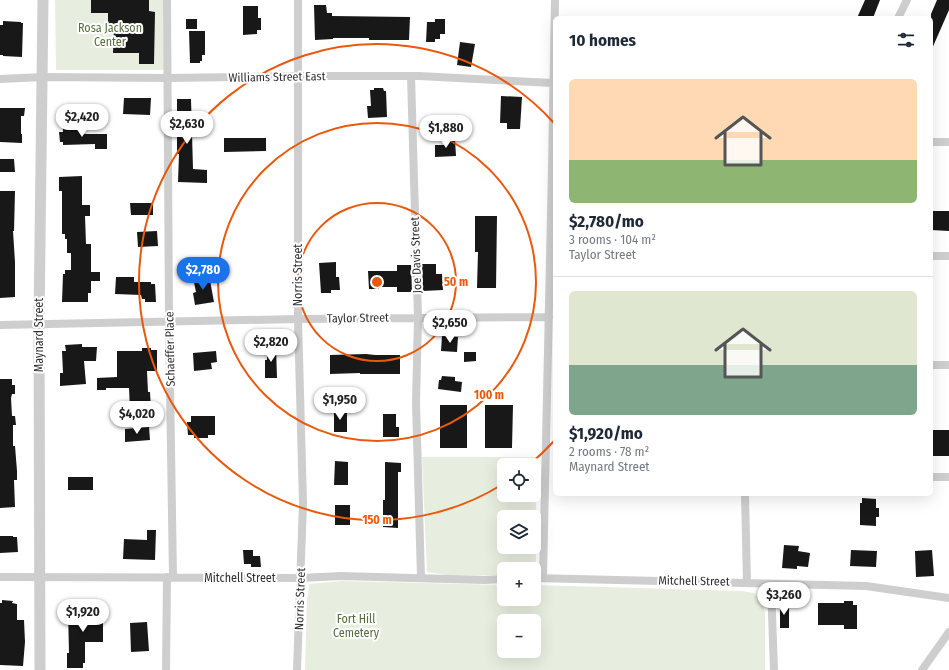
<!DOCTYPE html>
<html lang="en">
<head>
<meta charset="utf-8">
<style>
	:root { --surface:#fff; --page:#f2f2f3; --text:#1f2937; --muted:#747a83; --line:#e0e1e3; --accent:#1a73e8 }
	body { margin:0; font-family:"Fira Sans Condensed",sans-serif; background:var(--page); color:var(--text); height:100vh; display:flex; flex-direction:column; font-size:15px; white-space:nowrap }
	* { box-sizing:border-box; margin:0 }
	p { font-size:13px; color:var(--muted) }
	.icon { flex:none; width:22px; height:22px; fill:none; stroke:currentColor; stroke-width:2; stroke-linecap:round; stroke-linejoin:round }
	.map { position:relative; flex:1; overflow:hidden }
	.drawer { position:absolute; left:553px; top:16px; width:380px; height:480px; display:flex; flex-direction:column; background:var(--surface); border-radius:6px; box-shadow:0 4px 16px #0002 }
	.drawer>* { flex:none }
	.buttons { position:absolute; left:497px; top:458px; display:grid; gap:8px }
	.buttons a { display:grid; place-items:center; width:44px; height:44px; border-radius:6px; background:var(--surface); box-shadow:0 4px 16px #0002; font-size:20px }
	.price { position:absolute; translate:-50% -34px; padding:0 9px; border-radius:14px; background:#fff; color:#222; font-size:13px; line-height:26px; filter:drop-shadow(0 1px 2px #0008) }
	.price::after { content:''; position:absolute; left:50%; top:24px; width:12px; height:9px; margin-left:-6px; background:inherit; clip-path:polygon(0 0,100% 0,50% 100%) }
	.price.active { background:var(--accent); color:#fff }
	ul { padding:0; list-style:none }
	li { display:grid; align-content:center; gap:8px; height:212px; padding:0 16px }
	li+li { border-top:1px solid var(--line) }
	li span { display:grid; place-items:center; height:124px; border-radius:6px; color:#555 }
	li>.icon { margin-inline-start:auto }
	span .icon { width:72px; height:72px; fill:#fffc; stroke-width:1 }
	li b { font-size:17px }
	h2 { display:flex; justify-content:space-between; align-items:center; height:48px; padding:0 16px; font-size:17px }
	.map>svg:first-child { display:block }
	.green { fill:#e8eedf; fill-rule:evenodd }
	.building { fill:#181818 }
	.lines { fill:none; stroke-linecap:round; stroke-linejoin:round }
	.minor { stroke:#cecece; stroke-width:8 }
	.tertiary { stroke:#cecece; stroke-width:11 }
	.ring { fill:none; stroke:#e8590c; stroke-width:2 }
	.labels { text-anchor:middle; stroke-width:4; stroke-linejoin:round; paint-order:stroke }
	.park-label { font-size:12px; fill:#566e3d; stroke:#fff }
	.street-label { font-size:12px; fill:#313131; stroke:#fff }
	.centre { fill:#e8590c; stroke:#fff; stroke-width:2 }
	.ring-label { font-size:12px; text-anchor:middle; font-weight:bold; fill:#e8590c; stroke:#fff; stroke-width:4; stroke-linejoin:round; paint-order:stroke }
</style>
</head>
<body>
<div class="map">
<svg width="949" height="670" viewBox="0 0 949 670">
	<rect width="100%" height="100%" fill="#fff"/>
	<path class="green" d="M55,0H163L164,70H56Z
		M422,457H536V573H534V569H504V575L453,576L427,572ZM504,465H534V495H504ZM504,517H534V547H504Z
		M342,581L504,585V599H534V585L742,591L754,593L762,601L765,612V670H305L307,598L308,596L309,584ZM504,621H534V651H504Z"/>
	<path class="building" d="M91,0H149V11L155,12L154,64H139V53H113L114,26H108V13H91Z
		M865,0H880L873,18H857Z
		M937,0H949V10L931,51V14Z
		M314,5H326L327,13H332V16L410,17L409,40H369V38H333V39L315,40Z
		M243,6H258V18H261V30H257V34L243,35Z
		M186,19H197V29H186Z
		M435,19H445V34H440V39H435V42H426L427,22H435Z
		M3,21L21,22V23H23L22,57L3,56V55H0V25H3Z
		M189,31H205V55H202V61H200V63H190Z
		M460,42L475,44L471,67L457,65Z
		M374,88H383L384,91H386L387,117L368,118L367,106H371L370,90H374Z
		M501,96L522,97L520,129H507V123H500Z
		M124,98H151L150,115L123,114Z
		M177,99H191L193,169L207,170V183L178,182L179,154H177Z
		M0,108H25L24,116H21V134H22V143L0,142Z
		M63,126H82V134H107V149H95V144L63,145V142H60L59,132H63Z
		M224,138H266V151L224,152Z
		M455,140L456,156L435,157V145H444V141Z
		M0,159H14L15,172H0Z
		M82,176V205H90V216H85L86,244H91V272H100V281H91V293H88V302H62L63,274H65V270H71V253H67V239H65V234H62V191H59V177Z
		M0,191H15L14,231H13L15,262V297L0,298Z
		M130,203H153V215H131Z
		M931,211H949V231L931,230Z
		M475,216H497L496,288H477L478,252H475Z
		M157,231L158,246L138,247L137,232Z
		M336,262V277H339L340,290H331V293H321L319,263Z
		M422,264H436V274H442L443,290L423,291Z
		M397,265H411L412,292H397V287H379V289H369L368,271H397Z
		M209,275L214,302L195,305L193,293L196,292L193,278Z
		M116,277H134V282H151V284H155L156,302H145V299H142L141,295L115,294Z
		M442,336L458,337L457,352L441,351Z
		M82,344V347H97L96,361H84L86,384L60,386V373H63L62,351H66L65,345Z
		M267,347H276L277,378H265V360H267Z
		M142,348H151V350H157V371H147L148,392H150L151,409L130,410L129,388H106V390H97V378L117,377V351H142Z
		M216,351L217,362L211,363L212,369L194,371L193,353Z
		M464,352H476V361L464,362Z
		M366,354L375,355H400V374H360V373L330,374V355Z
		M442,376L455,377V381L462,382L461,392L438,389L439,380H441Z
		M0,379H12V385H15V394H12L11,398L12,416H15L16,425H13V446H15L17,471V480H14L15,507L0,508Z
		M440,405H467V448H440Z
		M485,405H513L512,448H485Z
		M334,410H347V432H334Z
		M383,414H396V427H399V437H383Z
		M191,416H215V435H208V438H194V435H188L187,422H191Z
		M149,427L150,440L125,442V429Z
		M931,430H949V456H931Z
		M335,461L348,462V485H334Z
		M385,462L401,463V472H398V528L383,527V500H385Z
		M68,477H93V490H68Z
		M862,498L876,499V508H879V517H876V526L860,525V503H862Z
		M335,505H350V525H335Z
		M147,530H156L155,560L123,559L124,539L147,540Z
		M0,536H13V537H17L18,552L0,553Z
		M784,545L799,546L798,551L810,553L808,567L797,566V569L782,568Z
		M243,550H253V556H260L261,567H251V564H244Z
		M851,550L877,551L876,567L850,566Z
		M932,550L934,576L916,577L915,551Z
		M2,600L13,601L12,603L17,604V620H24L25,642L23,666L0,665V603H2Z
		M844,601H853V605H857V629H844V625H818V603H844Z
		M780,603H789V628H780Z
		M74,608H103V642H85V663H83V668H67V653H69L68,611H74Z
		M147,622L149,651L131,652L130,623Z"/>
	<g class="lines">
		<path class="minor" d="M167,0L169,321L173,577
			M898,18L907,0
			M411,76L418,317L416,403L421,578
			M0,79L43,77L168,78L298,76H419L553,83
			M931,142H949
			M931,256H949
			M0,325L298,319L549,317
			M931,365H949
			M931,477H949
			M745,494L747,583
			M0,577L300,578L341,576L484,580L504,579
			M543,577L552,169L555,0
			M534,578L866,586L949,598
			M771,585L774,670
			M166,670L167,577
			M297,670L303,503L298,319V0
			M922,670L949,632"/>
		<path class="tertiary" d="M40,670L39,323L43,0"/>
	</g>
	<g class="ring">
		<circle cx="377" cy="282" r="79"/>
		<circle cx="377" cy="282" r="159"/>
		<path d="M554 441A238 238 0 0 1 530 464M503 484A238 238 0 1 1 554 123"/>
	</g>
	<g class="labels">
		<g class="park-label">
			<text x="110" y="32">Rosa Jackson<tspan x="110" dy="14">Center</tspan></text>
			<text x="356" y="623">Fort Hill<tspan x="356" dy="14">Cemetery</tspan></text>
		</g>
		<g class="street-label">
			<text transform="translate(277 77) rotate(-1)" y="4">Williams Street East</text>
			<text transform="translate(416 255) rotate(-92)" y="4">Joe Davis Street</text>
			<text transform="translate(298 275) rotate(-90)" y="4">Norris Street</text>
			<text transform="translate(358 318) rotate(-1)" y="4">Taylor Street</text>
			<text transform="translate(39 335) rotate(-90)" y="4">Maynard Street</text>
			<text transform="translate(170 349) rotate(-91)" y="4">Schaeffer Place</text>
			<text x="240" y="582">Mitchell Street</text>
			<text transform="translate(694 581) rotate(1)" y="4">Mitchell Street</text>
			<text transform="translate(300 599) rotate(-88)" y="4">Norris Street</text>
		</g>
	</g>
	<circle cx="377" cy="282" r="6" class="centre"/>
	<g class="ring-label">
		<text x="456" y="286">50 m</text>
		<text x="489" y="399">100 m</text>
		<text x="377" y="524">150 m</text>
	</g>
</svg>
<div class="buttons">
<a><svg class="icon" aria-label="locate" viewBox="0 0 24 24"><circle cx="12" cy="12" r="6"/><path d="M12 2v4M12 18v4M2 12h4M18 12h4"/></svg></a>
<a><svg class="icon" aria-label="layers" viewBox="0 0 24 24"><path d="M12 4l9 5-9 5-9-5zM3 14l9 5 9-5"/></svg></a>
<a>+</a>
<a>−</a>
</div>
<b class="price" style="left:82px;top:138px">$2,420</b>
<b class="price" style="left:187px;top:145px">$2,630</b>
<b class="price" style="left:446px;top:149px">$1,880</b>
<b class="price active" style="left:203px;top:291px">$2,780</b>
<b class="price" style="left:450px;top:344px">$2,650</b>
<b class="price" style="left:271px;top:363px">$2,820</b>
<b class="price" style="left:340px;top:421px">$1,950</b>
<b class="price" style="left:137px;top:435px">$4,020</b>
<b class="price" style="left:784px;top:616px">$3,260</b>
<b class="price" style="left:83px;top:633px">$1,920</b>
<section class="drawer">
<h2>10 homes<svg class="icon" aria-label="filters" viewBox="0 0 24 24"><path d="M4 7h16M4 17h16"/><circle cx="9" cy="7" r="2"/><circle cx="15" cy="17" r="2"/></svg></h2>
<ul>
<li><span style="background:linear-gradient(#ffd9b3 65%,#8fb573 0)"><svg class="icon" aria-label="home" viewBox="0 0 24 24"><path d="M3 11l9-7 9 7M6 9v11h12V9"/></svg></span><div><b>$2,780/mo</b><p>3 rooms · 104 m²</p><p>Taylor Street</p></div></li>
<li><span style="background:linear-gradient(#dfe7d0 60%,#7fa58c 0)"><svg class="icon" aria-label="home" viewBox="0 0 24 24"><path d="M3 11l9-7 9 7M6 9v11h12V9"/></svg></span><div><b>$1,920/mo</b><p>2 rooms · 78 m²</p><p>Maynard Street</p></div></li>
</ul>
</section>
</div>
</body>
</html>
